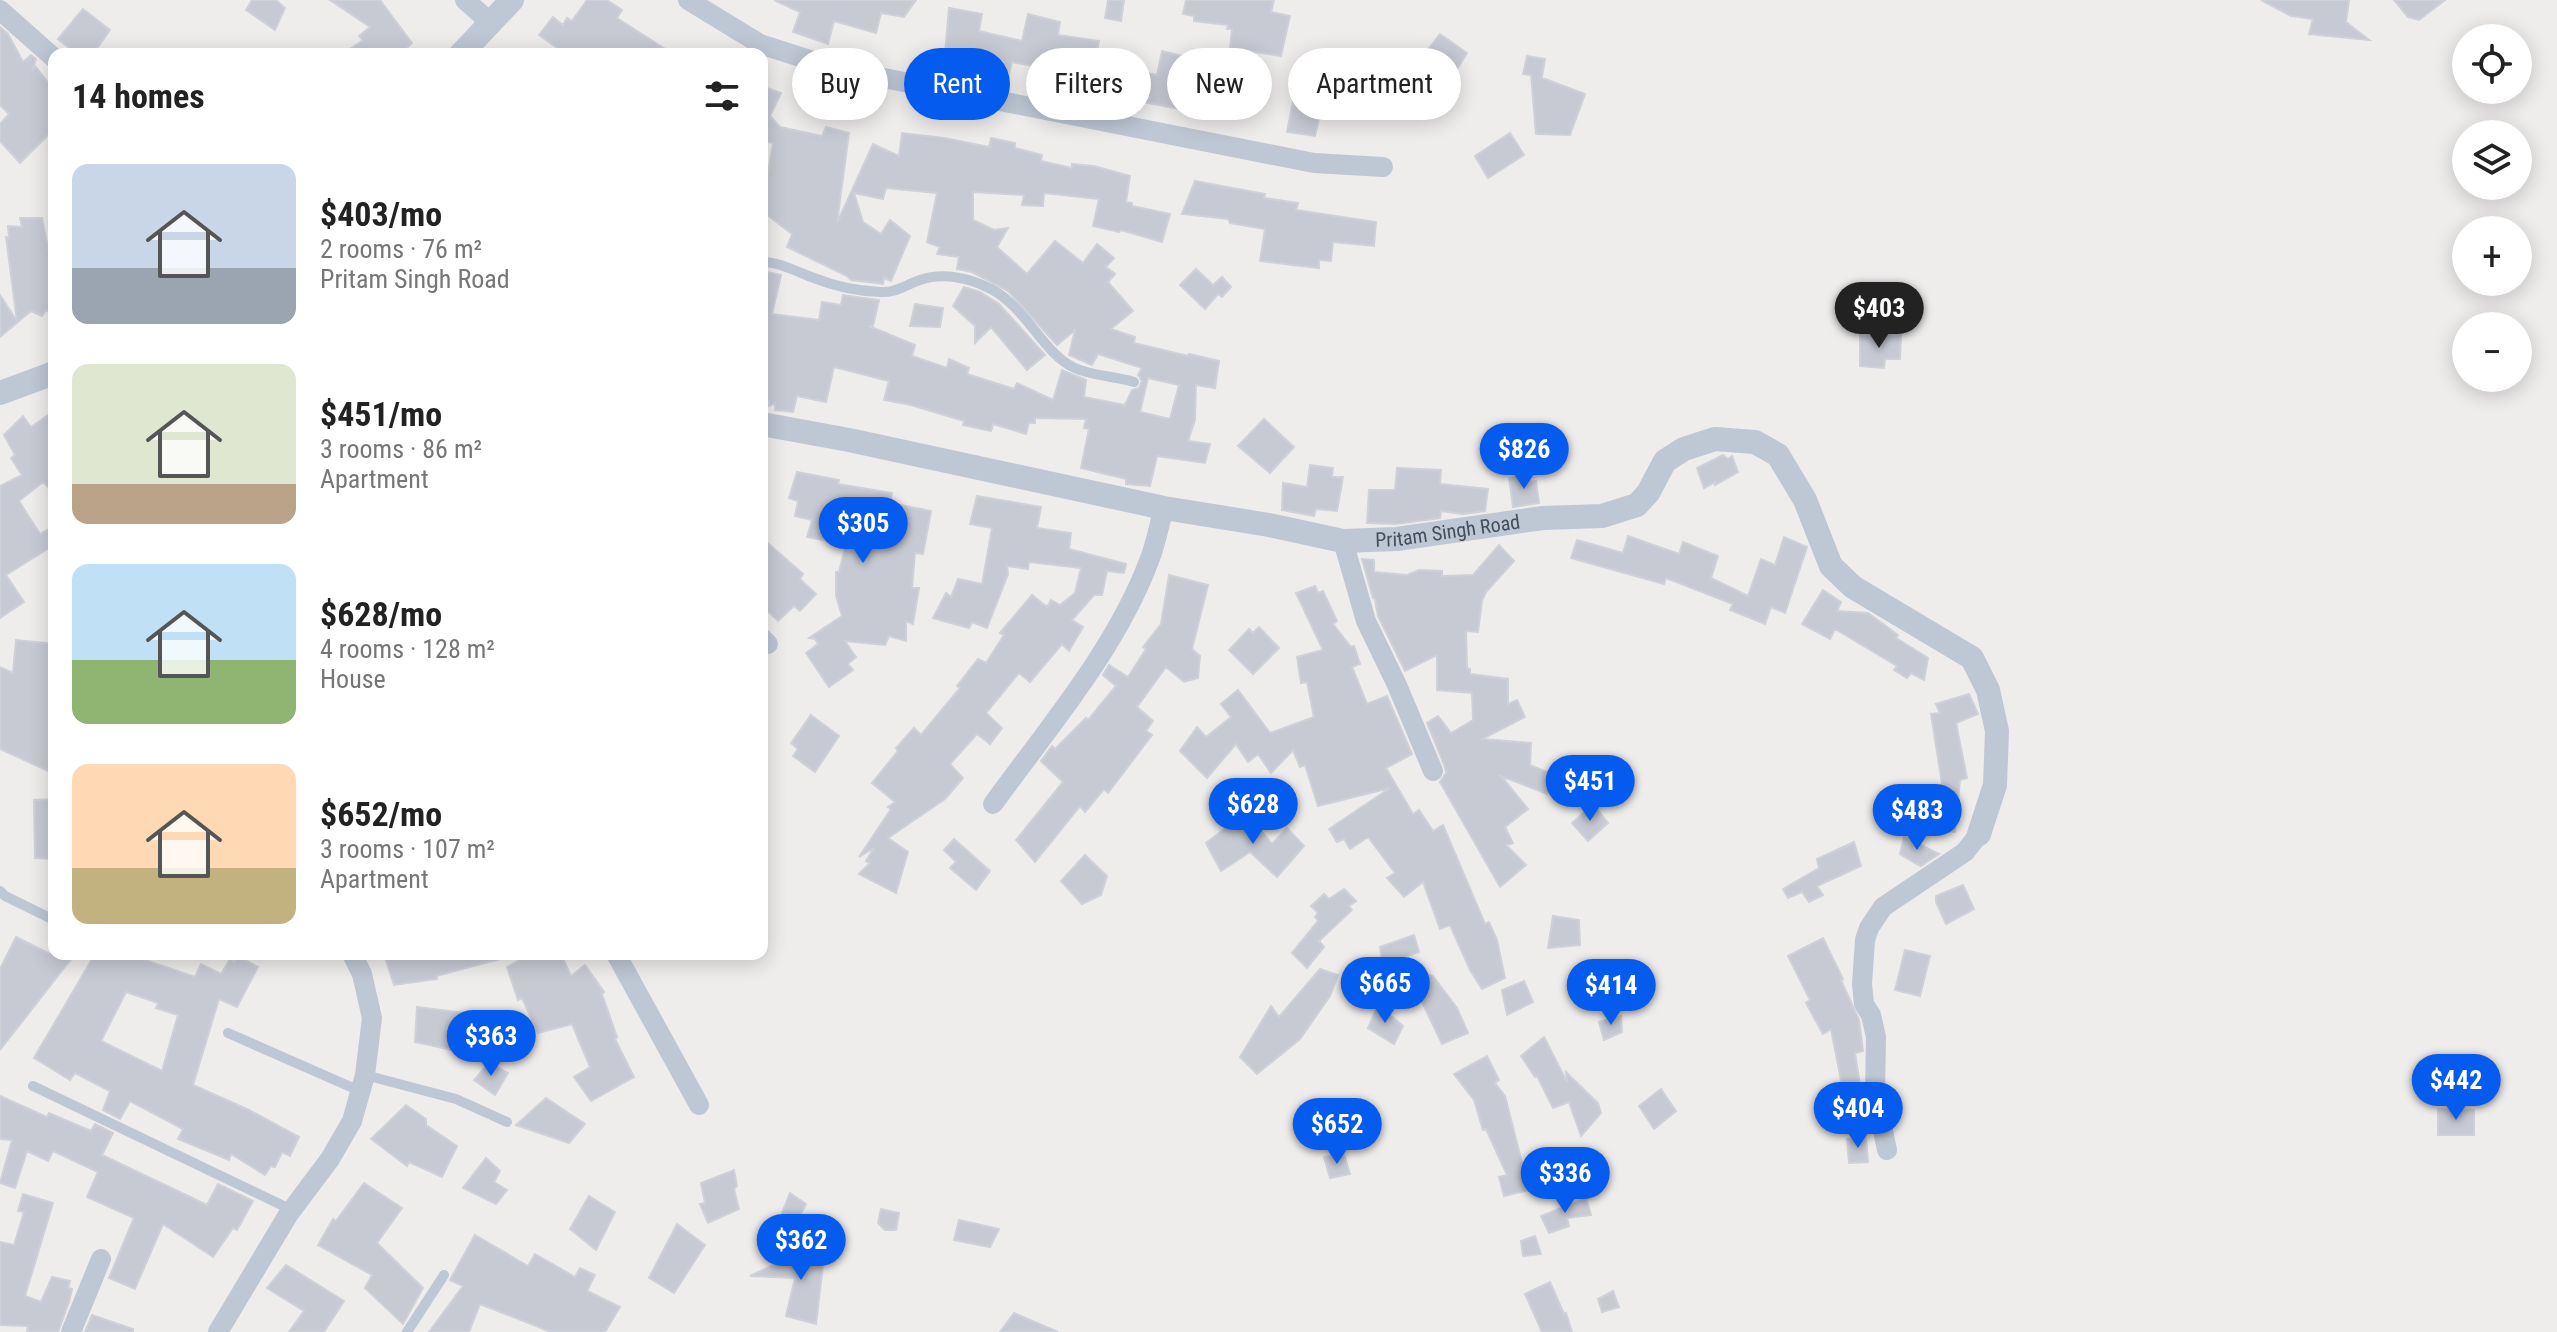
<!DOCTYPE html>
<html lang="en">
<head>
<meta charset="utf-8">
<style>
	:root { --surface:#fff; --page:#f2f2f2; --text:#222; --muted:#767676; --accent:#065bef }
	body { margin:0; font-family:"Roboto Condensed",sans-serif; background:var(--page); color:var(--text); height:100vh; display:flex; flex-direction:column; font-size:30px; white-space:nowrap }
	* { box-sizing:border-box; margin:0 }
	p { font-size:26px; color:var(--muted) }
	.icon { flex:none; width:44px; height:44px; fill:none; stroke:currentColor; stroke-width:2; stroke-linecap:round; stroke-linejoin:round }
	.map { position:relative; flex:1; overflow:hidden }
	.sheet { position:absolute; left:48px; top:48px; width:720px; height:912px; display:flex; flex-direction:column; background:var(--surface); border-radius:16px; box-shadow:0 4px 20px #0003 }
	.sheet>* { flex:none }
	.hud { position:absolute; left:792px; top:48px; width:760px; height:72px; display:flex; gap:16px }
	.controls { position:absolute; left:2452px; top:24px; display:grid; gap:16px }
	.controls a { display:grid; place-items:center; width:80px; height:80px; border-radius:50%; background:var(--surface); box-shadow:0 4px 20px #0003; font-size:40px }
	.price { position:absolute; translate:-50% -68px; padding:0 18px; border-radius:28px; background:var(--accent); color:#fff; font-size:26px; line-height:52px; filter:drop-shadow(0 2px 4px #0008) }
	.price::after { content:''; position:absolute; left:50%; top:48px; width:24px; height:18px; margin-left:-12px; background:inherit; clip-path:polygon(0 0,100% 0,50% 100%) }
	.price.active { background:#222; color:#fff }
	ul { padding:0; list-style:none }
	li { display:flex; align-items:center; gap:24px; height:200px; padding:0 24px }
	li span { display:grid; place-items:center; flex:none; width:224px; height:160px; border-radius:16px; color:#555 }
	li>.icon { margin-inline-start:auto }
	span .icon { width:96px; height:96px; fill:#fffc; stroke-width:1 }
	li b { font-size:34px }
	h2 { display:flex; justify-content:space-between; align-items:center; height:96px; padding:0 24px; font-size:34px }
	.chip { padding:0 28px; border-radius:36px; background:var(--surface); box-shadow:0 4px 20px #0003; font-size:28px; line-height:72px }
	.chip.active { background:var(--accent); color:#fff }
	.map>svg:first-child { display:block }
	.building { fill:#c7cad3; stroke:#cfd1d9; stroke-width:2; fill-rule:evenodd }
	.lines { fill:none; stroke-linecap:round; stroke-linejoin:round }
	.service { stroke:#bec7d4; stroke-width:10 }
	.minor { stroke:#bec7d4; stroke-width:20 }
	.tertiary { stroke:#bec7d4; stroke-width:24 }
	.labels { text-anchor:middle; stroke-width:8; stroke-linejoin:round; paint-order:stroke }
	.street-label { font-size:20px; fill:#434e5c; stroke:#fff }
</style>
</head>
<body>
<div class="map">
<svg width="2557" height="1332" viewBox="0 0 2557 1332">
	<rect width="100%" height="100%" fill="#efecec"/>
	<path class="building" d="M252,0H276L285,8L275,30L246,10Z
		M330,0H380L412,43L400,54H343L363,40L359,36L370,27Z
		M587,0H607L622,10L617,18L673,54H566L539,35L553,17L563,25L567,18L572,21Z
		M774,0H916L904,17L881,13L876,33L834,21L828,44L793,32L800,12Z
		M1108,0H1124L1121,21L1105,18Z
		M1186,0H1274L1271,12L1290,16L1281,56L1230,48L1232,29H1227L1228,25L1194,21V16L1183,14Z
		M2261,0H2349L2346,22L2369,40L2309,34L2313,19L2291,16Z
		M2394,0H2445L2419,20L2408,17Z
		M949,8L982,14L979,31L1022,41L1028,14L1060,22L1058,35L1099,41L1097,51L1102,52L1099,64L1157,75L1162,51L1194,59L1192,73L1235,78L1232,103L1223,104V112H1195L1138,101L1137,111L1097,104L1101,86L1070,78L1071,73L1012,62L1006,86L960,75L959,78L943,76Z
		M83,9L110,30L93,54H77L58,39Z
		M0,27L8,34L23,62L31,55L36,59L32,71L35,66L54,90V129L20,163L0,141V124L9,114L0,105Z
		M1440,34L1467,53L1454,74L1448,71L1445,75L1431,65L1433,60L1426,52Z
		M1527,56L1545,59L1542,77H1540L1585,94L1570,135L1536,134L1531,75L1523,74Z
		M762,86L781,93L770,116L780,127L822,136L826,127L849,133L837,223L873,144L899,156L902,133L944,138L989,147L991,138L1015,143V148L1042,155L1041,161L1072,168V164L1094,166L1130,176L1126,202L1132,203V206L1170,214L1162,242L1121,230L1119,232L1093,226L1099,199L1044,193L1043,206L1022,205L1024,195L973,192V220L994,230L1008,228L997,247L1027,274L1055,241L1083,263L1097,244L1114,258L1106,267L1115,274L1108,282L1133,311L1111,329L1135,337L1134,343L1188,356L1189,354L1219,361L1215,388L1196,385L1195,420L1188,441L1210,444L1205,463L1157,456L1150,486L1126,484V479L1081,468L1089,429L1084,428L1086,419L1035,418V423H1029L1026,434L993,424L991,431L963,425L964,421L911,405L884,400L889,381L834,367L826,402L797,396L793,412L775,410V403L769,406V401H762V271L781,275L772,314L819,320L822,302L841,305L843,295L879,300L873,326H869L915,345L912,356L947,368L949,359L969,368L967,374L1014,389L1017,383L1053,400L1062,370L1086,380L1084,397L1125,405L1132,390L1139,388L1142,381L1138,375L1142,368L1098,354L1092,365L1069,355L1075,330L1057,345L1008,291L972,272L957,269L959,257L937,254L940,247L927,242L937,193L886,188L883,199L854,193L863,222L881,234L890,220L910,236L891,281L884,278L883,284L851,280L847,276L787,247L792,234L762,211V196L765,191L773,143L762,141ZM1148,378L1179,385L1170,419L1140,412Z
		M1296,86L1326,89L1315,136L1287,132Z
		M1510,133L1524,155L1488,178L1475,156Z
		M1195,181L1265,194L1264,198L1298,203L1296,210L1376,222L1374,246L1333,242L1331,261L1319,260V268L1260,261L1265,229L1230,223L1228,219L1182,214Z
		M20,218H42L54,278V315L46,310L42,316L31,311L0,337V295L17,321L6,237L9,238L8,226L22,227Z
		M1196,269L1213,285L1222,277L1231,287L1222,297L1218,294L1205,309L1180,285Z
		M964,287L980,292L999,304L1045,355L1027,370L991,327L975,343V326L953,306Z
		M915,304L943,308L940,327L910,326Z
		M1860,335H1901L1900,359H1885L1884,368L1860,366Z
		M54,411V493L43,482L19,501L40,534L54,526V545L6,575L24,602L0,618V486L22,475L11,458L15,455L4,435L23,416L31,427Z
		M1264,419L1294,447L1270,473L1238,446Z
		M1723,455L1728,459L1732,456L1738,472L1715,485V482L1704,488L1697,468Z
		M1310,465L1333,468L1332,477H1343L1337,511L1316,509L1314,516L1282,510L1283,483L1307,487Z
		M1397,468L1441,470L1440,484L1488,489L1485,511L1463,514L1441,511L1440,518L1396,524L1367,523L1369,490H1395Z
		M797,472L839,480L838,484L892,493L890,503L931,511L923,554L915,553L912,588H919L913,624L906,621V641L889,636L885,645L845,641L856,657L848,664L853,670L829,687L806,653L818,644L815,639L809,638L842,616L836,596V572H839L846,544L807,537L812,520L795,516L798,501L789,498Z
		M1529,475L1530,482L1536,481L1539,503L1513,507L1509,478Z
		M977,496L1041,507L1037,528L1071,533L1069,549L1126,564L1124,573L1107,571L1102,595H1094L1072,620L1083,627L1069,651L1062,644L1030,682L1019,673L986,713L1002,728L990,744L977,734L950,764L963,778L945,799L888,838L908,852L896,893L859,874L870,863L866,861L874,848L859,857L891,809L888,807L895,802L872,783L898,751L896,748L914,728L921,735L960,688L957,686L978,659L986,663L1004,635L1000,633L1032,595L1047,607L1051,600L1060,605L1075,593L1081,568L1029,562L1028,569L1007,566L1008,574L987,628L972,622L969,628L933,618L946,593L951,597L958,579L982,584L992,528L970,524Z
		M1628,536L1679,554L1683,542L1718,556L1711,578L1748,596L1761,559L1775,565L1784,537L1807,547L1785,613L1771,607L1765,624L1730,610L1733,604L1666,578L1664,584L1571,558L1577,540L1623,553Z
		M762,538L803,574L800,579L816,594L800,611L794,606L778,621L762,606Z
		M1499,545L1514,561L1486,592L1482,601L1478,632L1466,631L1467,668L1470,669V674L1508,679V704L1517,700L1525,717L1482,739L1531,743L1530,765L1552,774L1547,794L1501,776L1528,809L1505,827L1513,843L1506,845L1526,865L1500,887L1440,782L1446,773L1445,767L1427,723L1438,716L1451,733L1473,720L1472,693L1437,690V655L1405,671L1378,616L1375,599L1373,598L1362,559L1374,560V572L1407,575L1419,570L1442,571V576L1473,575Z
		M1169,575L1208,585L1192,649L1200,656L1198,678L1184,682L1166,667L1137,707L1153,721L1146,731L1152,735L1108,793L1104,789L1085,812L1080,806L1035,862L1016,840L1063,782L1041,761L1052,746L1055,749L1086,718L1088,720L1116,686L1103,675L1109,665L1128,677L1146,649L1143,647L1161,624Z
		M1315,586L1318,593L1323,591L1337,621L1333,624L1351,647L1354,646L1360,664L1352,667L1367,704L1387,696L1412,754L1386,768L1413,814L1419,810L1433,831L1443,825L1485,924L1489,922L1497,940L1505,978L1482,989L1470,970L1450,925L1440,929L1423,882L1404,897L1387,878L1395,873L1368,837L1350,849L1344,839L1337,842L1329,829L1390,788L1318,806L1305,765L1300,767L1293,750L1271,773L1258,754L1248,762L1236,744L1207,778L1180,751L1197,727L1206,737L1231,717L1221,704L1238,690L1270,733L1314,717L1307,682L1301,683L1297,657L1323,650L1296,593Z
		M1823,590L1841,602L1837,611L1868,613L1898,635L1896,638L1928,658L1924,680L1911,673L1907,678L1894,670L1897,666L1835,629L1830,639L1802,624Z
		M1259,627L1279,648L1253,674L1229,650L1249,629L1253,633Z
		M16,640L54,644V759L48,771L0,749V667L13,673Z
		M1969,694L1978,714L1956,723L1967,778L1960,780L1955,832L1923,828L1924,807L1946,809L1931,714L1940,713L1936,704Z
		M811,715L839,736L815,772L793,756L798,749L791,743Z
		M54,799V859L35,858L34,800Z
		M1593,804L1608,823L1588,841L1572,823Z
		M1246,812L1272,844L1287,828L1304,846L1277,877L1250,852L1221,871L1206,843Z
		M1904,837L1939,854L1921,866L1915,863L1900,854Z
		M954,839L990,871L976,890L950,868L956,862L944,850Z
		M1854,842L1861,866L1817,886L1823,895L1809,902L1802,892L1788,898L1783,889L1819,868L1817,859Z
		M1085,855L1107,876L1101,895L1082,904L1061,881Z
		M1963,885L1974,909L1946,924L1936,902V896Z
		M1344,889L1356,901L1349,906L1352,910L1319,941L1324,947L1307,968L1292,953L1318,921L1315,917L1318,913L1311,906L1324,894L1329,899Z
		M1553,916L1579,920L1580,945L1548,948Z
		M1414,935L1419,952L1383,964L1380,947Z
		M16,937L50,954H75L0,1050V969Z
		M1823,938L1843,979L1841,980L1859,1020L1863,1051L1855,1053L1862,1097L1845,1101L1831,1029L1823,1034L1806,1003L1810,1000L1788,956Z
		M1905,950L1930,956L1920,996L1895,990Z
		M95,954H148L145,960L195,977L201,964L221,974L230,959L234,962L238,956L258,967L237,1007L219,999L193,1085L249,1110L299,1137L290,1156L282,1152L275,1167L271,1166L265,1175L231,1154L229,1160L178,1139L183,1129L130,1101L120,1119L103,1110L110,1091L75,1073L70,1080L34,1058ZM126,992L158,1003L156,1008L178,1015L162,1071L101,1041Z
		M384,954H500V959L436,976L437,979L394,985Z
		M531,954H561L571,976L585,965L604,992L602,994L617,1037L615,1039L634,1077L591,1101L574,1077L590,1067L572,1024L538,1033L522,998L518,1000L507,967Z
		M1320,969L1338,975L1330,996L1300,1039L1257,1074L1240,1057L1271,1006L1279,1017Z
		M1419,972L1433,976L1457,1008L1468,1033L1442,1044L1412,981Z
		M1524,981L1533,1002L1507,1015L1502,990Z
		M1378,1005L1403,1026L1394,1044L1368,1028Z
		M417,1007L466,1013L461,1052L415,1042Z
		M1621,1016L1622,1032L1604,1040L1599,1022Z
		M1544,1037L1567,1082L1566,1072L1598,1103L1601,1113L1581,1136L1569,1102L1553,1108L1537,1076L1535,1077L1521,1056Z
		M1487,1056L1499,1080L1495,1083L1505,1096L1529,1190L1504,1196L1499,1177L1507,1175L1486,1129L1483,1130L1474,1100L1454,1074Z
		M489,1063L508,1073L495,1095L474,1080Z
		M1661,1089L1676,1111L1654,1129L1639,1106Z
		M0,1096L47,1117L49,1113L91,1131L95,1124L113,1133L102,1155L207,1205L218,1184L253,1201L237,1230L233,1228L213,1257L163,1224L135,1289L109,1278L134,1218L87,1197L98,1172L53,1151L48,1161L27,1151L15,1188L0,1183L12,1140L0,1139Z
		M546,1098L585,1124L569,1143L516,1125Z
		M406,1105L426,1119V1125L457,1146L442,1177L409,1162L407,1166L371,1139Z
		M2438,1109L2474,1110V1135H2438Z
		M1866,1138L1868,1162L1849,1163L1847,1139Z
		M1344,1154L1350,1174L1330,1178L1324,1157Z
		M486,1158L500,1171L494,1182L507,1190L496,1204L463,1188Z
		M734,1170L737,1186L734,1189L739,1209L708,1223L700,1204L705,1203L701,1183Z
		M364,1183L402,1208L377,1243L423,1288L403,1324L365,1288L372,1275L318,1245L333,1219L336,1221Z
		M790,1193L806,1204L798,1219L782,1213Z
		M23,1194L53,1203L25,1296L41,1302L52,1277L70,1281L68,1288L72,1289L69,1302L58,1332H27L28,1326L0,1325V1242L14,1245L24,1212L18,1211Z
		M589,1196L615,1212L596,1250L570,1229Z
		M1586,1198L1591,1215L1567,1218L1569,1226L1549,1233L1541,1216Z
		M881,1209L899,1213L896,1230H885L878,1223Z
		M959,1220L999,1229L990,1247L954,1240Z
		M677,1224L705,1245L674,1293L649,1278Z
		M475,1235L528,1266L535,1254L575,1277L580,1268L595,1275L587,1291L620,1307L605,1332H551L480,1304L469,1332H429L463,1286L450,1280Z
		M1535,1236L1541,1254L1523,1256L1521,1241Z
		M815,1245L825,1248L816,1324L786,1316L795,1278L750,1276L788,1258H802V1251Z
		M286,1265L344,1301L324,1332H289L304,1311L267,1288Z
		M1550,1282L1564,1314L1566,1313L1572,1332H1542L1525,1294Z
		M1613,1291L1619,1307L1602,1312L1598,1299Z
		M1014,1313L1058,1332H1000Z
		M92,1315L133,1329V1332H85Z"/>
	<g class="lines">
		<path class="service" d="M762,262C780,262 797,272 814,278C834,286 858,291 880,292C896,293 905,285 920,280C943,272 970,278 991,289C1027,308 1044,355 1075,368C1092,376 1115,376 1134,382
			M0,891L5,896L54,920
			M228,1033L360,1091
			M365,1075L456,1099L507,1122
			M33,1086L292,1210
			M407,1332L444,1275"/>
		<path class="minor" d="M465,0L492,24
			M688,0L760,44L838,69L1314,163L1383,167
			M0,10L54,58
			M1343,541L1366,621L1397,685L1433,771
			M762,638L768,644
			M993,804C1048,728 1116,649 1149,561C1156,544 1159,525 1164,508
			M616,954L699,1105
			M1887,1150L1875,1093L1876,1037L1871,1015L1864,1004L1862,984L1865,940L1869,928L1883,907L1965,852L1979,834
			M71,1332L101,1259
			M218,1332L288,1215L330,1159L352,1121L365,1075L372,1018L362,974L352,954"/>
		<g class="tertiary">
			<path d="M461,54L512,0"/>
			<path d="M0,393L54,373"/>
			<path id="s1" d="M762,424L849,440L1164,508L1269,525L1343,541L1397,539L1543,518L1602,516L1637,505L1648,493L1665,461L1684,449L1715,439L1755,442L1778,455L1805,500L1831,566L1853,587L1972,658L1988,690L1997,731L1995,785L1979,834"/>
		</g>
	</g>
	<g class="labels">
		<g class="street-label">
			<text dy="7" stroke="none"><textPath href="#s1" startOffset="698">Pritam Singh Road</textPath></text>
		</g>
	</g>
</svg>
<div class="controls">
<a><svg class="icon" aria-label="locate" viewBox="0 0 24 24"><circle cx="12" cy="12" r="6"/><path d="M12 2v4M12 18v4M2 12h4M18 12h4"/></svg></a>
<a><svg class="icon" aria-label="layers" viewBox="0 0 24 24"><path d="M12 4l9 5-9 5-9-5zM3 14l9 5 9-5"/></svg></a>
<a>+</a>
<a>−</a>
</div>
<b class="price active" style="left:1879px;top:350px">$403</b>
<b class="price" style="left:1524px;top:491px">$826</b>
<b class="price" style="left:863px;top:565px">$305</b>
<b class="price" style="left:1590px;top:823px">$451</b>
<b class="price" style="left:1253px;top:846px">$628</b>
<b class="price" style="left:1917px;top:852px">$483</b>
<b class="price" style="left:1385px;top:1025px">$665</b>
<b class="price" style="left:1611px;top:1027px">$414</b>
<b class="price" style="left:491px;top:1078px">$363</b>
<b class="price" style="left:2456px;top:1122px">$442</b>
<b class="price" style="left:1858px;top:1150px">$404</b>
<b class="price" style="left:1337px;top:1166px">$652</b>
<b class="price" style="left:1565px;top:1215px">$336</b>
<b class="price" style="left:801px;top:1282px">$362</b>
<div class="hud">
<a class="chip">Buy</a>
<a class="chip active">Rent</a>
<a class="chip">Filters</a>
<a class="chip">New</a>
<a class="chip">Apartment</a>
</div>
<section class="sheet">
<h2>14 homes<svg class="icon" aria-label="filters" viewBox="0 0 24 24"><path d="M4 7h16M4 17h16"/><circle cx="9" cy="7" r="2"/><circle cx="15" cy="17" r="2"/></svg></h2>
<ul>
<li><span style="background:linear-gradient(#c9d6e8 65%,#9aa5b1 0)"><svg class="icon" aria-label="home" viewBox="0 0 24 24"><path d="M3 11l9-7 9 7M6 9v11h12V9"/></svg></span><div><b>$403/mo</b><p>2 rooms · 76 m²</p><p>Pritam Singh Road</p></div></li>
<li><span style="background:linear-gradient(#dfe7d0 75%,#b9a48a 0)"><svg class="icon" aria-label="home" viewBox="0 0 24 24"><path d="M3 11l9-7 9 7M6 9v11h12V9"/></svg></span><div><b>$451/mo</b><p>3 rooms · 86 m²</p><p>Apartment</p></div></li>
<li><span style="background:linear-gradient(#bfe0f5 60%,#8fb573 0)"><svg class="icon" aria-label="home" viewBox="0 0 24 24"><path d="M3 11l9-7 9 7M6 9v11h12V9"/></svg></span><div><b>$628/mo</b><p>4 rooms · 128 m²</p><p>House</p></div></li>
<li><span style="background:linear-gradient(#ffd9b3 65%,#c2b280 0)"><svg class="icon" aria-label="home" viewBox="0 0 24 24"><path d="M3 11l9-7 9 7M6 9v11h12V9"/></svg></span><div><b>$652/mo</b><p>3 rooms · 107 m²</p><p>Apartment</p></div></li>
</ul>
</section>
</div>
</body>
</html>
